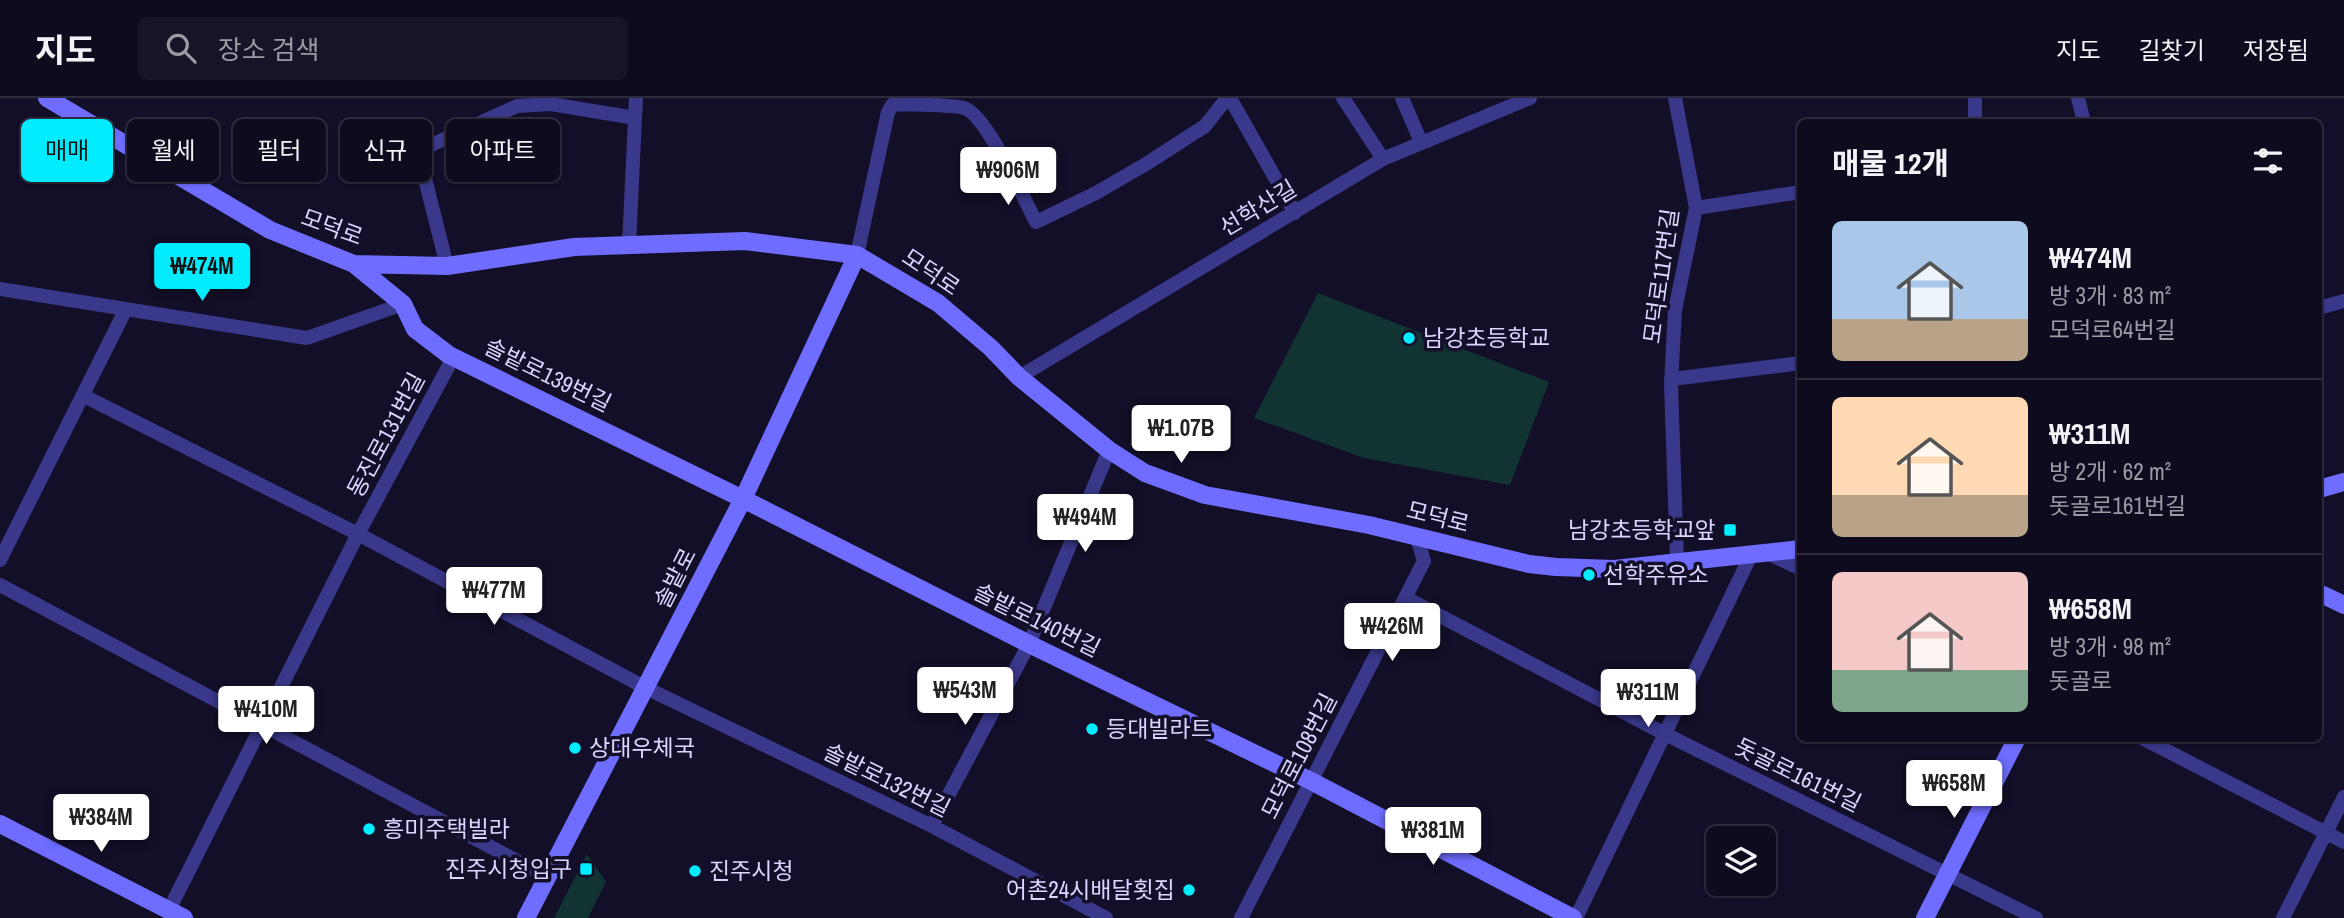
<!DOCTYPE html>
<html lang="ko">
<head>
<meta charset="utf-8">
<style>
	:root { --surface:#0e0b1f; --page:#171428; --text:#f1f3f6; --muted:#9b9ba4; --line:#2e2b3d; --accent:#02ecff }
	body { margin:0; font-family:"Archivo Narrow","Noto Sans KR",sans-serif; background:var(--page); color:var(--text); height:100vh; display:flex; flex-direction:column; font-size:26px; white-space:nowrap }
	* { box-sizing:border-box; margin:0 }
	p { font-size:23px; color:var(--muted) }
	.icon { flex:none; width:38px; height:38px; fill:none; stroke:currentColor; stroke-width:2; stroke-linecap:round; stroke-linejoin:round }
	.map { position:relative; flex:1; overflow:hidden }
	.panel { position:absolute; left:1797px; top:21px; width:525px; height:623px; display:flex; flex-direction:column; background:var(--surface); border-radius:10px; box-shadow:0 2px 5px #0004,0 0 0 2px var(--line) }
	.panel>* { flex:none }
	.top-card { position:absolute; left:21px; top:21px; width:665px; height:63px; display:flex; gap:14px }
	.tools { position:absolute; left:1706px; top:728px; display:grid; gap:14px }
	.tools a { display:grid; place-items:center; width:70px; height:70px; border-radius:10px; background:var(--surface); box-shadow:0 2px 5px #0004,0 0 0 2px var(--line); font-size:35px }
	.price { position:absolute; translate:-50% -60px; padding:0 16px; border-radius:7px; background:#fff; color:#222; font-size:23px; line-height:46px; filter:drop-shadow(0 2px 4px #0008) }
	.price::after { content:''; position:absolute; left:50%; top:42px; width:21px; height:16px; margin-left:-10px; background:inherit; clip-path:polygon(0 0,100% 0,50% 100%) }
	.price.current { background:var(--accent); color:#111 }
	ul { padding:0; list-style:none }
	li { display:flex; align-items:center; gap:21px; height:175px; padding:0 35px }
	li+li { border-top:2px solid var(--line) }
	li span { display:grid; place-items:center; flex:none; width:196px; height:140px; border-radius:10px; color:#555 }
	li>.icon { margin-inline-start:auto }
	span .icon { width:84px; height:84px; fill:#fffc; stroke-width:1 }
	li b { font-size:30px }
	h2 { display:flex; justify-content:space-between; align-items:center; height:84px; padding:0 35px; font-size:30px }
	.tag { padding:0 24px; border-radius:10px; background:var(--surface); box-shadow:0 2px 5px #0004,0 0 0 2px var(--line); font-size:24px; line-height:63px }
	.tag.current { background:var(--accent); color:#111 }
	header { display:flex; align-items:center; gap:42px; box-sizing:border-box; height:98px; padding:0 35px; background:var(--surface); border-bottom:2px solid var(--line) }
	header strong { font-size:33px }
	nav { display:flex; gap:38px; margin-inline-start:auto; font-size:24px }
	.search { width:490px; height:63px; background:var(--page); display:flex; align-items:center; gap:18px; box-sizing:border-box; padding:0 24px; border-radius:10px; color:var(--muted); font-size:26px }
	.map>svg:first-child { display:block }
	.green { fill:#113331 }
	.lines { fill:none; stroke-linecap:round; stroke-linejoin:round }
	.street { stroke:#39388a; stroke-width:14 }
	.secondary { stroke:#6e6dff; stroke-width:18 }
	.poi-dot { fill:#02ecff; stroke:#130f29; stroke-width:2.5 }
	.labels { text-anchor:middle; stroke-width:7; stroke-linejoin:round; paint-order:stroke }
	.street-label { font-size:23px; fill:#dad6ff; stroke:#130f29 }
	.poi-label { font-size:23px; fill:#dad6ff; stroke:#130f29; text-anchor:start }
</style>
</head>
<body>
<header>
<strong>지도</strong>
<div class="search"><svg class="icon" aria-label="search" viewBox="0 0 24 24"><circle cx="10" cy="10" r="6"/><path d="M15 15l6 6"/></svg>장소 검색</div>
<nav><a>지도</a><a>길찾기</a><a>저장됨</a></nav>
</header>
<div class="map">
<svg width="2344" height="820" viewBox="0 0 2344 820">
	<rect width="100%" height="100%" fill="#130f29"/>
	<path class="green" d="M1318,195L1549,284L1510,387L1364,360L1254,320Z
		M587,756L606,784L588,820H554Z"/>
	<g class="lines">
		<path class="street" d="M1230,0L1295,115
			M1343,0L1383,61
			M1402,0L1421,44
			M1675,0L1696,110L1675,212L1671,286L1677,463
			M1975,0V24
			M2078,0L2084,24
			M1696,110L1801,94
			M629,147L635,20
			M857,157L888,14L893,6C912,7 948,6 964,10C986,16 1024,101 1036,124L1096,95L1146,66L1205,28L1227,0
			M447,168L418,53L517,8L551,6L635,20L636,0
			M0,191L307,240L403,206
			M2319,210L2344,203
			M1019,279L1383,61L1530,0
			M1672,281L1801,265
			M84,298L358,436L646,590L932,728L1106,820
			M1767,455L1801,471
			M0,462L126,211
			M0,487L547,779
			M1406,500L1665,636L2036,820
			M2142,640L2344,744
			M932,728L1029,546L1109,352
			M169,812L358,436L454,258
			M1241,820L1424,463L1417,440
			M1576,820L1751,457
			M2283,820L2344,699"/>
		<path class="secondary" d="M47,0L270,132L354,166L447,168L574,149L745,143L857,157L938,205L991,250L1019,279L1109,352L1145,375L1205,397L1369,427L1529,466L1556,469L1614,471L1801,451
			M354,166L403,206L415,231L449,257L743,401L1029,546L1311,683L1573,820
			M2319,391L2344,384
			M2319,495L2344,507
			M0,726L184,820
			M526,820L743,401L857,157
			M1925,820L2017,640"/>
	</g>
	<g class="poi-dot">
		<circle cx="1409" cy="240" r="7"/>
		<rect x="1723" y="425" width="14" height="14" rx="3.5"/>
		<circle cx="1589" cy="477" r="7"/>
		<circle cx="1092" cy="631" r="7"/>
		<circle cx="575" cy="650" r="7"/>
		<circle cx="369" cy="731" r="7"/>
		<rect x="579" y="764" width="14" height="14" rx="3.5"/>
		<circle cx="695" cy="773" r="7"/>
		<circle cx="1189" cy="792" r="7"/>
	</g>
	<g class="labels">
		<g class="street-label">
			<text transform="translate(1258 110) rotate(-31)" y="8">선학산길</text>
			<text transform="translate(332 129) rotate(20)" y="8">모덕로</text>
			<text transform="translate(931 174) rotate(34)" y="8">모덕로</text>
			<text transform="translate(1661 178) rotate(-82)" y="8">모덕로117번길</text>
			<text transform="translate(548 277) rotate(26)" y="8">솔밭로139번길</text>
			<text transform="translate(386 337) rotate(-62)" y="8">동진로131번길</text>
			<text transform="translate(1438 419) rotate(14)" y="8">모덕로</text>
			<text transform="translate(675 480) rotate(-63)" y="8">솔밭로</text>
			<text transform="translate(1037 522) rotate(26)" y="8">솔밭로140번길</text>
			<text transform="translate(1299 658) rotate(-63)" y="8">모덕로108번길</text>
			<text transform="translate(1798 677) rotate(26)" y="8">돗골로161번길</text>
			<text transform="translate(887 682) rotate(26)" y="8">솔밭로132번길</text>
		</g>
		<g class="poi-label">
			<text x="1423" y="248">남강초등학교</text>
			<text x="1716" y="440" text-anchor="end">남강초등학교앞</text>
			<text x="1603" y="485">선학주유소</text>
			<text x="1106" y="639">등대빌라트</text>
			<text x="589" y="658">상대우체국</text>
			<text x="383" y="739">흥미주택빌라</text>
			<text x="572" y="779" text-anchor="end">진주시청입구</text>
			<text x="709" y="781">진주시청</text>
			<text x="1175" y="800" text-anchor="end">어촌24시배달횟집</text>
		</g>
	</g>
</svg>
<div class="tools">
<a><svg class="icon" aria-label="layers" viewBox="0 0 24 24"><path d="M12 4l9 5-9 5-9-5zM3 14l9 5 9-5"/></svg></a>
</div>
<b class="price" style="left:1008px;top:109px">₩906M</b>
<b class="price current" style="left:202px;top:205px">₩474M</b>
<b class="price" style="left:1181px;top:367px">₩1.07B</b>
<b class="price" style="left:1085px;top:456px">₩494M</b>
<b class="price" style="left:494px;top:529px">₩477M</b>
<b class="price" style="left:1392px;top:565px">₩426M</b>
<b class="price" style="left:965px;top:629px">₩543M</b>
<b class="price" style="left:1648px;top:631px">₩311M</b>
<b class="price" style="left:266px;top:648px">₩410M</b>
<b class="price" style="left:1954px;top:722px">₩658M</b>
<b class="price" style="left:101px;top:756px">₩384M</b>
<b class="price" style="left:1433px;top:769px">₩381M</b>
<div class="top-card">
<a class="tag current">매매</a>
<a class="tag">월세</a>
<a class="tag">필터</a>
<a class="tag">신규</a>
<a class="tag">아파트</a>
</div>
<section class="panel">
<h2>매물 12개<svg class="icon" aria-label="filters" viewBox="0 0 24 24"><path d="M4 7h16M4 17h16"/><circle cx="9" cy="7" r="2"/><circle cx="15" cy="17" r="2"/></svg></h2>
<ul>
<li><span style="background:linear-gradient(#a9c7e8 70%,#b9a48a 0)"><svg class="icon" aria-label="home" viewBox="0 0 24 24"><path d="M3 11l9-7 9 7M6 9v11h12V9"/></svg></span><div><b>₩474M</b><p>방 3개 · 83 m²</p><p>모덕로64번길</p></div></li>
<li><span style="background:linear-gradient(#ffd9b3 70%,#b9a48a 0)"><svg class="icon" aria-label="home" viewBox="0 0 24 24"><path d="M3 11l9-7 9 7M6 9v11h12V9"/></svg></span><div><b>₩311M</b><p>방 2개 · 62 m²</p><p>돗골로161번길</p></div></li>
<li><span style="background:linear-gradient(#f6c9c9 70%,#7fa58c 0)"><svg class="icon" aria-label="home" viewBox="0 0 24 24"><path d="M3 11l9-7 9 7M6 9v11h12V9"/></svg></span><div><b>₩658M</b><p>방 3개 · 98 m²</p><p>돗골로</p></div></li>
</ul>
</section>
</div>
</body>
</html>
